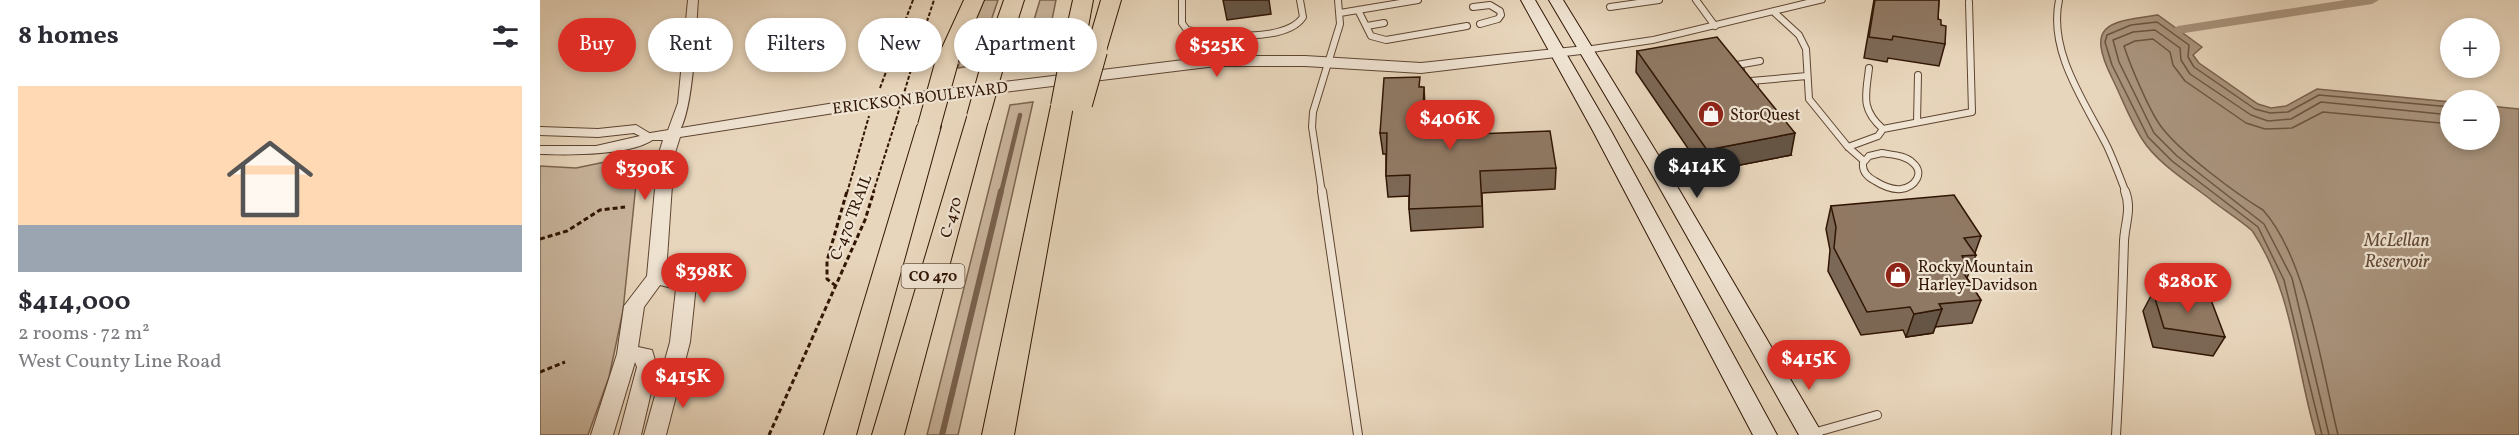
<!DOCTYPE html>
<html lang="en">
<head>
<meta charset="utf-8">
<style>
	:root { --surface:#fff; --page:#f2f2f3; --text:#2b2b33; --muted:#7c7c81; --accent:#d93025 }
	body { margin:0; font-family:Vollkorn,serif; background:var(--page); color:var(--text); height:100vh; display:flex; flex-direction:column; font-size:22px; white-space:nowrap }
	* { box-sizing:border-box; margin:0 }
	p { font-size:20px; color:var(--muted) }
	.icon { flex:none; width:33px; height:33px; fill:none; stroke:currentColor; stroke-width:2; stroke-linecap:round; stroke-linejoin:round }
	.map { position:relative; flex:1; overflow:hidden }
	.drawer { display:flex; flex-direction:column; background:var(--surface); width:540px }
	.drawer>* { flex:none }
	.top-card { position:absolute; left:18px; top:18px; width:570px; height:54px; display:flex; gap:12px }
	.buttons { position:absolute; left:1900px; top:18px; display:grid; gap:12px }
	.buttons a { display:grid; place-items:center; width:60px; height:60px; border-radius:50%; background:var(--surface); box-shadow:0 3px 9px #0003; font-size:30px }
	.price { position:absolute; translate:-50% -51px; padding:0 14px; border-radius:21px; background:var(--accent); color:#fff; font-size:20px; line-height:39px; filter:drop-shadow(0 2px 3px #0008) }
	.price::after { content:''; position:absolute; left:50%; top:36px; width:18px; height:14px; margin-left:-9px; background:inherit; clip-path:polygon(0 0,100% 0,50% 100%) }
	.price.active { background:#222; color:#fff }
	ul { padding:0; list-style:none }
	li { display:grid; align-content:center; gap:12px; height:318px; padding:0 18px }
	li span { display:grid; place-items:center; height:186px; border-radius:0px; color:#555 }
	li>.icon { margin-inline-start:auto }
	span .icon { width:108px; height:108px; fill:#fffc; stroke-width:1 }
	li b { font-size:26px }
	h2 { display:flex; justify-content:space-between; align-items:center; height:72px; padding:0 18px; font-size:26px }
	.pill { padding:0 21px; border-radius:27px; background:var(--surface); box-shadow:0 3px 9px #0003; font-size:21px; line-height:54px }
	.pill.active { background:var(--accent); color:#fff }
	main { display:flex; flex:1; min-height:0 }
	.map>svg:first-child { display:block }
	.green { fill:#c9b59d; stroke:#7c6550; stroke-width:1.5 }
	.water { fill:#a9947d; stroke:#79614d; stroke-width:1.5 }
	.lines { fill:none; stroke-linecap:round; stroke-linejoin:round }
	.shore { stroke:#6c5440; stroke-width:1.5 }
	.stream-far1 { stroke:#79614d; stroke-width:4.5 }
	.stream { stroke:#79614d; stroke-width:6 }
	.canal { fill:#a9947d; fill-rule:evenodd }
	.service-far1-casing { stroke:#5e4532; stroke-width:8 }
	.service-casing { stroke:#5e4532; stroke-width:10 }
	.minor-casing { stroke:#5e4532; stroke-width:2 }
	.tertiary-casing { stroke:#5e4532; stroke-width:2 }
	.secondary-casing { stroke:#301504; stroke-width:2 }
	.motorway-casing { stroke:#301504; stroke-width:2 }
	.path-far1 { stroke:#301504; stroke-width:2; stroke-dasharray:4 2; stroke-linecap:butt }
	.path { stroke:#301504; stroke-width:3; stroke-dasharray:5 3; stroke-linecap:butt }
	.service-far1 { stroke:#f0e4d3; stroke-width:6 }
	.service { stroke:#f0e4d3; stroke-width:8 }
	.minor { fill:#f0e4d3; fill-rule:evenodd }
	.tertiary { fill:#f0e4d3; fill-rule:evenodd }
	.secondary { fill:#f0e4d3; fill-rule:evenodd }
	.motorway { fill:#e8d6bc; fill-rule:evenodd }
	.motorway-bridge-casing { stroke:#301504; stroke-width:24; stroke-linecap:butt }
	.path-bridge { stroke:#301504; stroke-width:2; stroke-dasharray:4 2; stroke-linecap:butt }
	.motorway-bridge { stroke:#e8d6bc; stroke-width:22 }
	.wall { fill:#7c6856; stroke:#301504; stroke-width:1.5 }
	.shaded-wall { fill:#655546; stroke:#301504; stroke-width:1.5 }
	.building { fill:#907964; stroke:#301504; stroke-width:1.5 }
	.labels { text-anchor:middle; stroke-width:4.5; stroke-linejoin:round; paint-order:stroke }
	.shield { fill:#f0e4d3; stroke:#6a5342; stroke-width:1.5 }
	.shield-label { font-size:15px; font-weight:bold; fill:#301504 }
	.street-label { font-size:16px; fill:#301504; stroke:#f0e4d3 }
	.poi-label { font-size:16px; fill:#301504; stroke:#f0e4d3; text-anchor:start }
	.water-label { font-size:18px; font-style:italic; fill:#604834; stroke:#f0e4d3 }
</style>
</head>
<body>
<main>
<section class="drawer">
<h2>8 homes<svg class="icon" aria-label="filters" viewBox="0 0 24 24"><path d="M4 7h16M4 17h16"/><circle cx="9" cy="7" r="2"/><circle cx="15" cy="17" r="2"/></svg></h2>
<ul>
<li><span style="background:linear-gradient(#ffd9b3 75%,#9aa5b1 0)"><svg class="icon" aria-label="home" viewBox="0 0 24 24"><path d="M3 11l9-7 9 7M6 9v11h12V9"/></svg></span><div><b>$414,000</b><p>2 rooms · 72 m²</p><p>West County Line Road</p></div></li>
</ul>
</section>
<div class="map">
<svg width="1979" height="435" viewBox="0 0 1979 435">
	<rect width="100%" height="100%" fill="#e8d6bc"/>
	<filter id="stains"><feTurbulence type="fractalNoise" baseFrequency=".00333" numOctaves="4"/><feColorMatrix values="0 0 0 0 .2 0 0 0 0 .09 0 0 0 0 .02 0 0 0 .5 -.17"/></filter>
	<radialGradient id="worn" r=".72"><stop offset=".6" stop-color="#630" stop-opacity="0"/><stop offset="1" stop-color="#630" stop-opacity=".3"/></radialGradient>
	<path class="green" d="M441,0H458L436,65L418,68L426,35Z
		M500,0H516L503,64L480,66Z
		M493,102L418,435H387L470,105Z
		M99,155L83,311L69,377L48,435H0V166L36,168Z"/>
	<path class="water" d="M1618,15L1662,47L1653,55L1659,63L1718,104L1731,108L1746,106L1777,89L1911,102V140H1950V106L1979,109V435H1776C1756,368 1753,292 1713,232C1710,227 1678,206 1670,199C1648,182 1617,163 1602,139C1590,120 1582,98 1572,78C1545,23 1569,22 1618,15Z
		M939,108L945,116L927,125L906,128L901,125L902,109Z"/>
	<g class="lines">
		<path class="shore" d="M1782,435L1744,280L1718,227L1632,161L1608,137L1572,65L1565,42L1567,35L1591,25L1617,22L1649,45L1648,57L1654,67L1715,109L1730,113L1748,112L1779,95L1911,107
			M1789,435L1752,278L1724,224L1637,156L1614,133L1579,62L1573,40L1593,32L1615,30L1640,48L1641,60L1650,74L1711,115L1728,121L1751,119L1781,102L1911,115
			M1798,435C1782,370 1767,259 1723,210C1695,193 1643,154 1623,129C1611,115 1590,65 1584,46L1595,41L1613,39L1630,52L1633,65L1645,81L1706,123L1725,129L1752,128L1783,112L1911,124"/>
		<path class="stream-far1" d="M461,193L480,115"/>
		<path class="stream" d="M402,435L461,191"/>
		<path class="canal" d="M1805,0H1839L1832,4L1638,34L1631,30L1638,26Z"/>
		<g class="service-far1-casing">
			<path id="service-far1" d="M642,0V23L647,30C674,36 746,43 763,17L760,0
				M1156,0L1175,26
				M1519,0C1508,52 1545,102 1567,146C1574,161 1580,177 1586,193
				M933,7L950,5L960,11L961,15L958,19L940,24
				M1070,7L1119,0
				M818,10L831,36L846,40L927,26
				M800,13L878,0
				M1235,13L1259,35L1266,49L1269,99L1308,147L1324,161
				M827,26L844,23
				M1329,68C1326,95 1320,109 1343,129
				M1201,70L1197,65L1220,61
				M1215,86L1211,81L1267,76
				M1377,122L1378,75
				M1308,147L1338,136L1343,129L1432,112L1429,2
				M1342,153C1352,155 1365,155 1373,163C1385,173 1375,187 1361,189C1352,190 1343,186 1335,181C1327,177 1322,172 1323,163L1329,156Z
				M782,193L772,127L773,112L800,24L798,0"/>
		</g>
		<g class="service-casing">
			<path id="service" d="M782,191L818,435
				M1273,433L1337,415
				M1576,435C1580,370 1582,306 1584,241C1585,223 1592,209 1585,191"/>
		</g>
		<g class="minor-casing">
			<path id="minor" d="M148,0H158C156,22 154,130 133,137L127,133L138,103Z
				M1267,0H1285L1284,2L1113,43L1045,53L1039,50L1045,47L1113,37Z
				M96,125L116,137C97,156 27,155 0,154V146H56L100,136L94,133L58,137L0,135V127L58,129Z"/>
		</g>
		<g class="tertiary-casing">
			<path id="tertiary" d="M1045,46L1050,47L1052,50L1050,53L881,73L765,66H676L307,111L140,137L134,156L126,273L153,280L156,285L150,342L126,435H104L130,342L136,289L120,285L104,307L98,347L112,350L117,367L101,435H79L97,367L95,362L73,435H51L77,354L84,306L107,276L118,156L123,140H104L102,137L104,134L307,101L676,56H765L881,63Z"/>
		</g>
		<g class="secondary-casing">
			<path id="secondary" d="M981,0H995L1071,131L1237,435H1213L1053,131Z
				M1009,0H1023L1131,176L1283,435H1259L1113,176Z"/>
		</g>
		<g class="motorway-casing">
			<path id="motorway" d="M424,0H444L418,61L415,66L407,67L399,66L396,61Z
				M464,0H484L464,63L461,68L453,69L445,68L442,63Z
				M533,0H553L543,54L539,58L532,60L525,58L521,54Z
				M561,0H581L566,51L563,55L556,57L549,55L546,51Z
				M522,99L530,101L533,106L474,435H442L511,106L514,101Z
				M438,110L446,112L449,117L364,435H332L427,117L430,112Z
				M389,119L397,121L401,126L316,435H284L377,126L381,121Z"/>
		</g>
		<path class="path-far1" d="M370,73L394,0
			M340,88L373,0
			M307,193L329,116
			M333,193L356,120"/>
		<path class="path" d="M0,239L27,231L60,210L85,207
			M296,286L287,279V261L307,191
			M0,372L25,362
			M229,435L325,220L334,191"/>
		<use href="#service-far1" class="service-far1"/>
		<use href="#service" class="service"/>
		<use href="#minor" class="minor"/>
		<use href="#tertiary" class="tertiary"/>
		<use href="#secondary" class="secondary"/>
		<use href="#motorway" class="motorway"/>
		<g class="motorway-bridge-casing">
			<path id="motorway-bridge" d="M541,104L556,51
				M522,106L532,54
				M438,117L453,63
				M389,126L407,61"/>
		</g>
		<path class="path-bridge" d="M356,120L370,73"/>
		<use href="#motorway-bridge" class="motorway-bridge"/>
	</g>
	<path class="wall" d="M1334,0H1399L1398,19L1401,25L1405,44L1399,66L1348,58L1347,62L1324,58Z
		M1097,51L1251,155L1164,172L1096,72Z
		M881,87L885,107L884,137L935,134L1016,168L1015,189L942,193L943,227L871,231L869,209V196L848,197L846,176V154H843L840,133Z
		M1291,206L1441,236L1435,253L1436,255L1427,278L1441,300L1432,323L1395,327L1393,333L1366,337L1363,330L1321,335L1288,271L1290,250L1286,229Z
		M1613,292L1685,337L1673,356L1613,347L1603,311Z"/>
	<path class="shaded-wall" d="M683,0H729L731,14L687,20Z
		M884,87L885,107L884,158L882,137Z
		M1255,133L1251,155L1164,172L1167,150Z
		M1402,309L1393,333L1366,337L1374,314Z"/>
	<path class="building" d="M1335,0H1399L1398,19L1401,20V25L1406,26L1405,44L1353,36L1352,40L1329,37Z
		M1177,37L1255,133L1167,150L1097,51Z
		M880,77L879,87H884L882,137L910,135L909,124L934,123L935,134L1010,131L1016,168L940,171L942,206L869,209L870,175L846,176L847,133H840L844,78Z
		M1414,195L1441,236L1424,238L1436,255L1422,256L1427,265L1419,266L1441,300L1399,304L1402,309L1374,314L1370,307L1327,312L1294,248L1296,227L1291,206Z
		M1613,292L1671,300L1685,337L1624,328Z"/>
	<defs>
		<g id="shop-disc" transform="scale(1.35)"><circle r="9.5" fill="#8f2418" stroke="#f0e4d3"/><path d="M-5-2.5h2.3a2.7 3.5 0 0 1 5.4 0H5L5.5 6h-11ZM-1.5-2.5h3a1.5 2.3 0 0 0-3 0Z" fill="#fff"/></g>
	</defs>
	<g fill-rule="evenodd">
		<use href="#shop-disc" x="1171" y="114"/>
		<use href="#shop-disc" x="1358" y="275"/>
	</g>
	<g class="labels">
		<rect class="shield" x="361.5" y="264" width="63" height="24" rx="4.5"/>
		<g class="shield-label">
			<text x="393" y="281">CO 470</text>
		</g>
		<g class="street-label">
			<text transform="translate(380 97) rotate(-7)" y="6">ERICKSON BOULEVARD</text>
			<text transform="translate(310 217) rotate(-69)" y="6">C-470 TRAIL</text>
			<text transform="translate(410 217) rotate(-74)" y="6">C-470</text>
		</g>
		<g class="poi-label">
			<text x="1190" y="120">StorQuest</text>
			<text x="1378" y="272">Rocky Mountain<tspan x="1378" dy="18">Harley-Davidson</tspan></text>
		</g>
		<g class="water-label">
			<text x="1857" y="246">McLellan<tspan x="1857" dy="21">Reservoir</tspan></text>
		</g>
	</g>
	<rect width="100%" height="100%" filter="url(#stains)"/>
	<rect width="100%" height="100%" fill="url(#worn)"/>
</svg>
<div class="buttons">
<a>+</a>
<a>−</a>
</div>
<b class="price" style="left:677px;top:78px">$525K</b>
<b class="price" style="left:910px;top:151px">$406K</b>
<b class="price active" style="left:1157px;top:199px">$414K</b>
<b class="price" style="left:105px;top:201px">$390K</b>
<b class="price" style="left:164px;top:304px">$398K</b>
<b class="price" style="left:1648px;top:314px">$280K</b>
<b class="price" style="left:1269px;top:391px">$415K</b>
<b class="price" style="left:143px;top:409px">$415K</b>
<div class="top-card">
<a class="pill active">Buy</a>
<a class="pill">Rent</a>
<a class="pill">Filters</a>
<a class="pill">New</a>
<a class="pill">Apartment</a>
</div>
</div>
</main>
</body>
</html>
